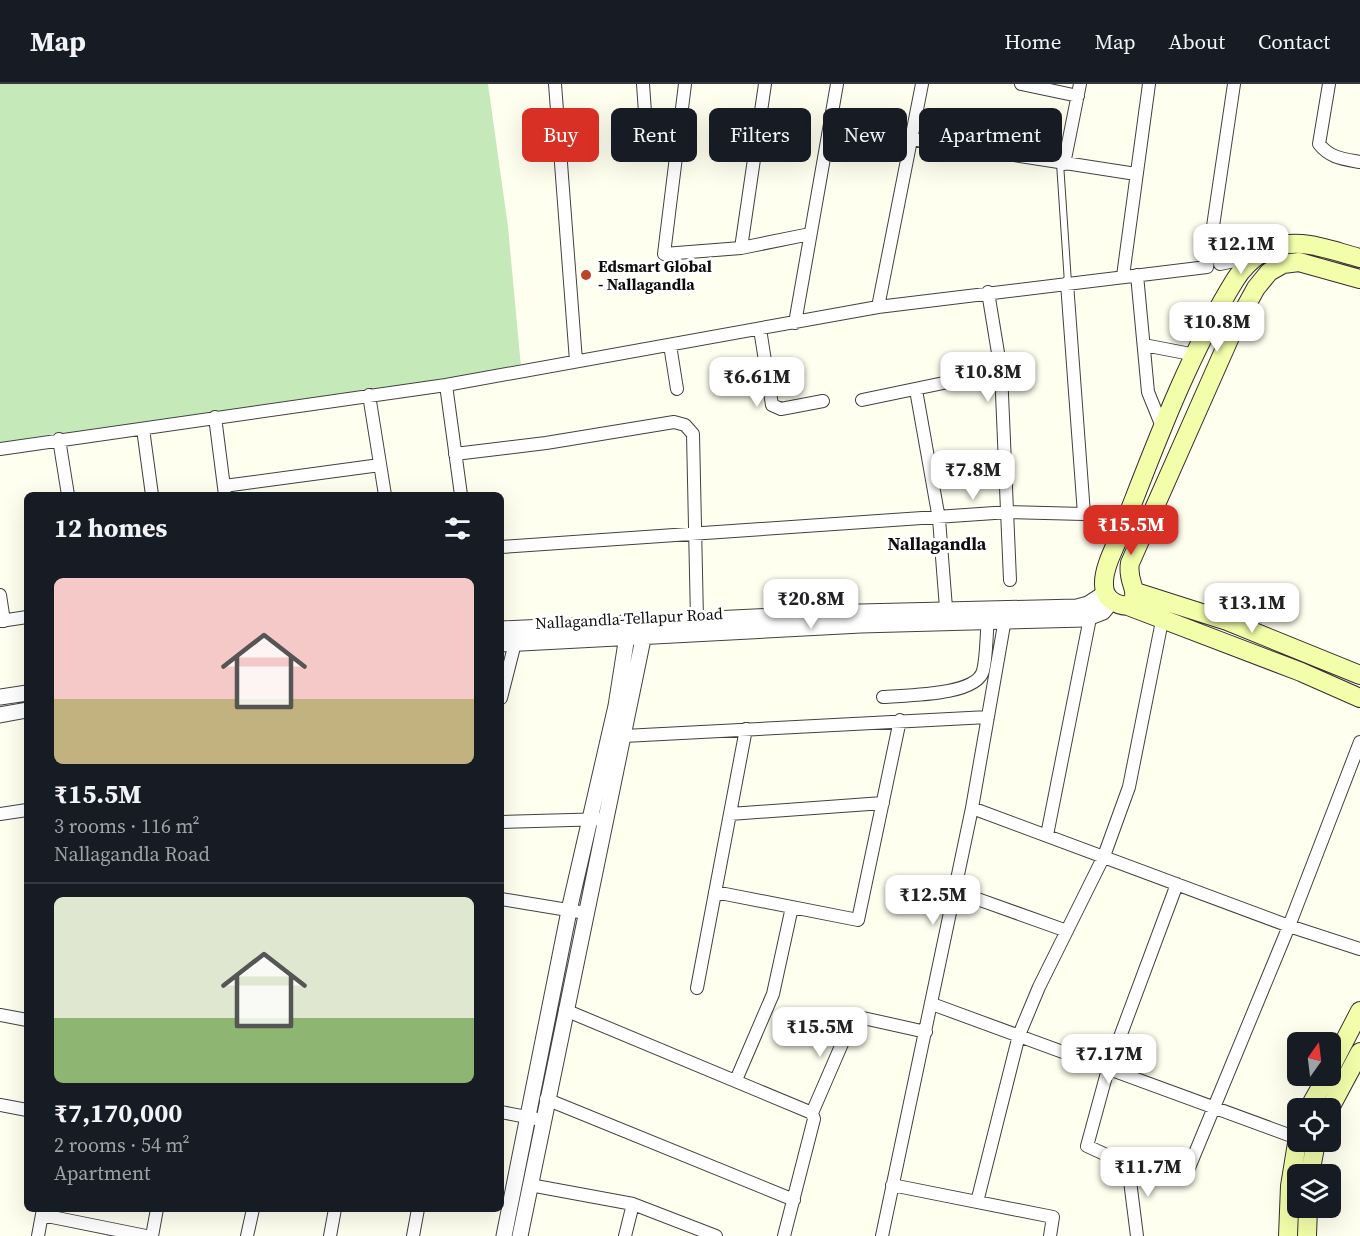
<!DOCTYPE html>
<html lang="en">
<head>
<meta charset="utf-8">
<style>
	:root { --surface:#171b24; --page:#20242c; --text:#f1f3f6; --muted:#9ea1a6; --line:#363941; --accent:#d93025 }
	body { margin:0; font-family:"Source Serif 4",serif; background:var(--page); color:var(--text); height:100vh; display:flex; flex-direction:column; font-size:22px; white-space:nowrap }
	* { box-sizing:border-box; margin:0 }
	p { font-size:20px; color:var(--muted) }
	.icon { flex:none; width:33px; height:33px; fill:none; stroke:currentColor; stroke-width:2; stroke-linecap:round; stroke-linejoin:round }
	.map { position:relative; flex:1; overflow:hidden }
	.details { position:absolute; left:24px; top:408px; width:480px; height:720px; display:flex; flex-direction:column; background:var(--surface); border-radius:9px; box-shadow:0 6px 24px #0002 }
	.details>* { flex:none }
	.guide { position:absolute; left:522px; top:24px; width:570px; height:54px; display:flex; gap:12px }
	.needle { width:39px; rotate:14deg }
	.tools { position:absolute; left:1287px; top:948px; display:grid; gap:12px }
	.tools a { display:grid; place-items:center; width:54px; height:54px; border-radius:9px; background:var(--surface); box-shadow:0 6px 24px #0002; font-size:30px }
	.price { position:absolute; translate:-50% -51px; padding:0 14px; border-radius:12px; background:#fff; color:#222; font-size:20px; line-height:39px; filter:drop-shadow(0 2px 3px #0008) }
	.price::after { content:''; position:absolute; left:50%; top:36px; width:18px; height:14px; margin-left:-9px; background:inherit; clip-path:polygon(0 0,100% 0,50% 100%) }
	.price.on { background:var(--accent); color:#fff }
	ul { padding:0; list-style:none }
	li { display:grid; align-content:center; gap:12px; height:318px; padding:0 30px }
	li+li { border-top:2px solid var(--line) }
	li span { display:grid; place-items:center; height:186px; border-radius:9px; color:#555 }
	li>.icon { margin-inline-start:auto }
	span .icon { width:108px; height:108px; fill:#fffc; stroke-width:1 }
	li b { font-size:26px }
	h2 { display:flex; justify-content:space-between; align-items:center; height:72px; padding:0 30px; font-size:26px }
	.tag { padding:0 21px; border-radius:9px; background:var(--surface); box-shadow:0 6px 24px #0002; font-size:21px; line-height:54px }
	.tag.on { background:var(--accent); color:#fff }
	header { display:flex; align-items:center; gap:36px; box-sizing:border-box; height:84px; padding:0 30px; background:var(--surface); border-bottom:2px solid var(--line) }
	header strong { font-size:28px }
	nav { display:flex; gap:33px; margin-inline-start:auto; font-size:21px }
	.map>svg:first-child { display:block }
	.grass { fill:#c6e9b9 }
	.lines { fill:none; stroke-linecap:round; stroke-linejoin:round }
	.service-casing { stroke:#414141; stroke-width:8 }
	.minor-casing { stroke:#414141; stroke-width:14 }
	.tertiary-casing { stroke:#414141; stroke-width:17 }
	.secondary-casing { stroke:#303030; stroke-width:20 }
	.service { stroke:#fff; stroke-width:6 }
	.minor { stroke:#fff; stroke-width:12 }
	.tertiary { stroke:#fff; stroke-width:15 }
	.secondary { stroke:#f3feaa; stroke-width:18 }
	.poi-dot { fill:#bd4427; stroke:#fff; stroke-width:2 }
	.labels { text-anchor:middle; stroke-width:6; stroke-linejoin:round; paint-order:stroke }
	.poi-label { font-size:16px; font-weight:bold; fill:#0e0e0e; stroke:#fff; text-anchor:start }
	.street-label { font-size:16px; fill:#0e0e0e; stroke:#fff }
	.neighbourhood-label { font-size:18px; font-weight:bold; fill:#0e0e0e; stroke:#fff }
</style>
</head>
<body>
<header>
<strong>Map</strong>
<nav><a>Home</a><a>Map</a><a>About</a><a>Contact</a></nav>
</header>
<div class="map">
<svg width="1360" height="1152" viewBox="0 0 1360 1152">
	<rect width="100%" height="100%" fill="#feffef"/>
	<path class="grass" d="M0,0H488L508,143L522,294L0,369Z"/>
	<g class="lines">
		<g class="service-casing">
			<path id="service" d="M1060,79L1068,199"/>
		</g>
		<g class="minor-casing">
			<path id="minor" d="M555,0L576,277
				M643,0L648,71
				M685,0L664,170L741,164L810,150
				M1021,0L1078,12
				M1329,0L1319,60C1330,74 1343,75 1360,78
				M911,55L1136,90
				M1064,80L1080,0
				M741,164L765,0
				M1220,180L1254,173
				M1137,191L1148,308L1163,345
				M1123,192L1149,0
				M1067,199L1084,430
				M988,208L1001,287L1010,496
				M878,223L922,0
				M795,239L837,0
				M760,245L772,321L781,325L823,317
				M670,261L677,305
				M1144,261L1196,271
				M446,301L461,411
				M916,306L939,435L946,524
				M369,311L385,411
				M862,316L1001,287
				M215,333L225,411
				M143,345L152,411
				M59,355L68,411
				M0,365L446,301L878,223L1207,183L1234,0
				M455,370L546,359L674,338L685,341L693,350L697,535
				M224,402L380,381
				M501,463L1009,428L1084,430L1126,436
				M0,511L4,537
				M0,537L27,533
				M883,613C905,611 976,612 983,587C987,571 986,552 988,536
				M501,614L515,559
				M624,652L988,633
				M972,724L1289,842L1360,865
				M0,730L27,726
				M730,730L883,719
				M501,738L607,735
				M1047,751L1090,534
				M955,807L1067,847
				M715,808L858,836L900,636
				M501,815L586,829
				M697,904L746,645
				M932,920L1297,1054
				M565,926L812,1029L814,1035L784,1152
				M0,931L27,936
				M736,996L773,910L792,823
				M546,1015L794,1116
				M0,1021L27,1026
				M501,1028L542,1036
				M812,1029L854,932L926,948
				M1186,1091L1289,842L1360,658
				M530,1101L633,1120L716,1152
				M892,1101L1053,1133L1050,1152
				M977,1118L1019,951L1039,903L1104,772L1129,703L1162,537
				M42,1131L146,1152
				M38,1152L43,1125
				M152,1152L157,1125
				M247,1152L253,1125
				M330,1152L335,1125
				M413,1152L418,1125
				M625,1152L633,1120
				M882,1152L972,724L1005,535
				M1137,1152L1128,1081L1087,1062L1108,985L1177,800"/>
		</g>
		<g class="tertiary-casing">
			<path id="tertiary" d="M501,545L860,528L1077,523L1088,520L1105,509
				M501,560L861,541L1085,535L1103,528L1112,517
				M0,613L27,609
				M0,631L27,626
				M504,1152L570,822L616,622L627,552
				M520,1152L644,550"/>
		</g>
		<g class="secondary-casing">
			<path id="secondary" d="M1360,174C1328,166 1295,150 1263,168C1253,174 1241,186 1235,196C1188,272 1156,359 1124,441C1118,458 1103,482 1104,501C1104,515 1116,521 1128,522C1143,508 1126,500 1130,479L1234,244L1256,204L1269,188L1283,180L1299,178L1360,195
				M1136,508L1227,537L1360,591
				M1128,522L1301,588L1360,614
				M1330,985L1360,927
				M1309,1024L1327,992
				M1330,1024L1360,968
				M1310,1090L1316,1058
				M1288,1152L1290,1102L1298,1053
				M1307,1152L1308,1124"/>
		</g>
		<use href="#service" class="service"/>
		<use href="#minor" class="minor"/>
		<use href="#tertiary" class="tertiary"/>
		<use href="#secondary" class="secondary"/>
	</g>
	<circle class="poi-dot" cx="586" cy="191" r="6"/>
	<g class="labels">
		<g class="poi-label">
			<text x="598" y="188">Edsmart Global<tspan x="598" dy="18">- Nallagandla</tspan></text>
		</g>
		<g class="street-label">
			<text transform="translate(629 534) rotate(-3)" y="6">Nallagandla-Tellapur Road</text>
		</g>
		<g class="neighbourhood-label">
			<text x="937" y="466">Nallagandla</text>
		</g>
	</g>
</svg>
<div class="tools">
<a><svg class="needle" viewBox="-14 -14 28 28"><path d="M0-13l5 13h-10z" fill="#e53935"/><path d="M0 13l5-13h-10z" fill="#9ea1a6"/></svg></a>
<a><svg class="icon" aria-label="locate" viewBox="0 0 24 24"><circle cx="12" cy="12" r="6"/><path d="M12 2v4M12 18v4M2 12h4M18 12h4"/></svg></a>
<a><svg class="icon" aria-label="layers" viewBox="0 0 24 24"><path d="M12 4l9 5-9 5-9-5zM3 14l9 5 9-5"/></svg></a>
</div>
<b class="price" style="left:1241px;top:191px">₹12.1M</b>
<b class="price" style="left:1217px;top:269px">₹10.8M</b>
<b class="price" style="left:988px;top:319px">₹10.8M</b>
<b class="price" style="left:757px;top:324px">₹6.61M</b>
<b class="price" style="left:973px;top:417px">₹7.8M</b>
<b class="price on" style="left:1131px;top:472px">₹15.5M</b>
<b class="price" style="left:811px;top:546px">₹20.8M</b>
<b class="price" style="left:1252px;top:550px">₹13.1M</b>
<b class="price" style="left:933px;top:842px">₹12.5M</b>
<b class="price" style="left:820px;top:974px">₹15.5M</b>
<b class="price" style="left:1109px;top:1001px">₹7.17M</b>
<b class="price" style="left:1148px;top:1114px">₹11.7M</b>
<div class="guide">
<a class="tag on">Buy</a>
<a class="tag">Rent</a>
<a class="tag">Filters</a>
<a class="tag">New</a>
<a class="tag">Apartment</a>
</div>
<section class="details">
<h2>12 homes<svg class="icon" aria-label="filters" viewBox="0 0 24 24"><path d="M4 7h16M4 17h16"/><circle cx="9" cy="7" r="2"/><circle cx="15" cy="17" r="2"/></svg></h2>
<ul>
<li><span style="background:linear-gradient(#f6c9c9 65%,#c2b280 0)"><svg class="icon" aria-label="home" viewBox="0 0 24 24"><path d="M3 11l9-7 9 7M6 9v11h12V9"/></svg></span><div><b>₹15.5M</b><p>3 rooms · 116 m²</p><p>Nallagandla Road</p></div></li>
<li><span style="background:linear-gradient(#dfe7d0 65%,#8fb573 0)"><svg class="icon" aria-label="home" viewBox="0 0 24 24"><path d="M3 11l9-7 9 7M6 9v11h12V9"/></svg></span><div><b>₹7,170,000</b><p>2 rooms · 54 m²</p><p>Apartment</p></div></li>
</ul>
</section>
</div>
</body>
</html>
